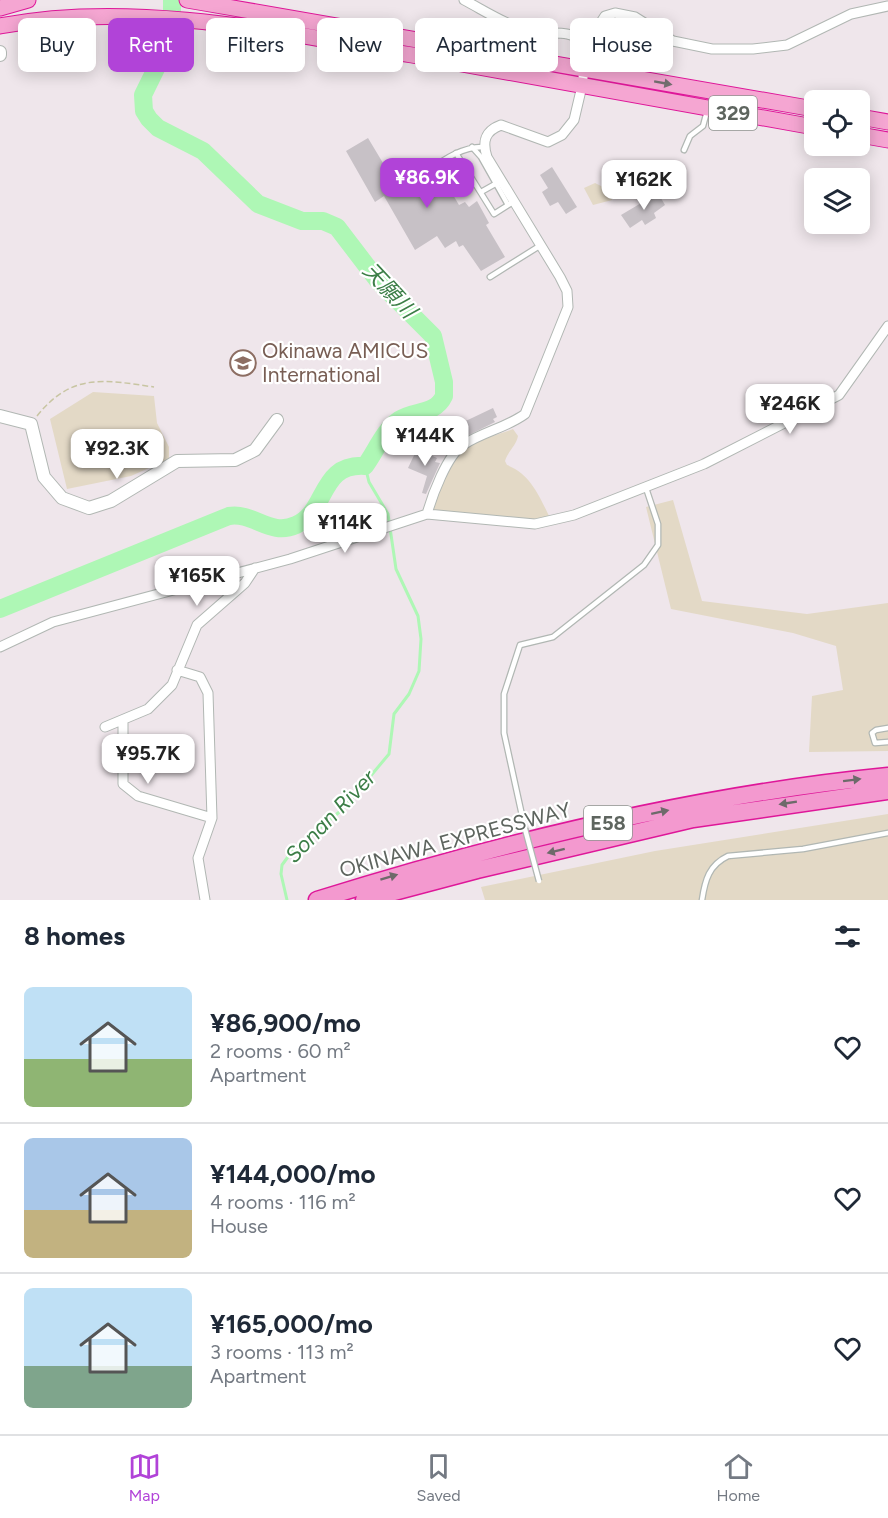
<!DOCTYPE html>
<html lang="en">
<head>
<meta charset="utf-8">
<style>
	:root { --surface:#fff; --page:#f6f6f7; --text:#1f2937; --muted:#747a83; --line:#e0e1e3; --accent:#b143d8 }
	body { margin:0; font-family:Figtree,"Noto Sans JP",sans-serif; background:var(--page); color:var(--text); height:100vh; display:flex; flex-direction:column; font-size:22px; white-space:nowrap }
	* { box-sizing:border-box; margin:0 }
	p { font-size:20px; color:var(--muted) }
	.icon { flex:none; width:33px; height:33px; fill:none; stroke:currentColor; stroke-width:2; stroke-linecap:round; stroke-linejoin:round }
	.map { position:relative; height:900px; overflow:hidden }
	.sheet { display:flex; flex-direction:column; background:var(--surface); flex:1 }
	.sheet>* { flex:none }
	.banner { position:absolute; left:18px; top:18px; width:852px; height:54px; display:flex; gap:12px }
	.controls { position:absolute; left:804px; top:90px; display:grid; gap:12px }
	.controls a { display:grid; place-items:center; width:66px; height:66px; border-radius:9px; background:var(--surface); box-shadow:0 3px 15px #0003; font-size:30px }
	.price { position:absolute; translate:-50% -51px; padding:0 14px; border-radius:12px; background:#fff; color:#222; font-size:20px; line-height:39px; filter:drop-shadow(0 2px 3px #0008) }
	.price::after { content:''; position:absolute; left:50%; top:36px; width:18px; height:14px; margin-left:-9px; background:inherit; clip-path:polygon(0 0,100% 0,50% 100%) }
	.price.on { background:var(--accent); color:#fff }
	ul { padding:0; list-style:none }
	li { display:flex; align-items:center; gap:18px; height:150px; padding:0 24px }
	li+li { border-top:2px solid var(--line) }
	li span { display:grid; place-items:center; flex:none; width:168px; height:120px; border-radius:9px; color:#555 }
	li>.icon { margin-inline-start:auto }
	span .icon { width:72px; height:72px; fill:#fffc; stroke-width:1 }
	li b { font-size:26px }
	h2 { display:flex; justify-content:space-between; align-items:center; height:72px; padding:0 24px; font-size:26px }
	.tag { padding:0 21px; border-radius:9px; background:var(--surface); box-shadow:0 3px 15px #0003; font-size:21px; line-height:54px }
	.tag.on { background:var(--accent); color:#fff }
	.dock { display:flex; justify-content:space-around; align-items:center; height:84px; border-top:2px solid var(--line); background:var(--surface); font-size:16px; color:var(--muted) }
	.dock a { display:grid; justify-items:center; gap:3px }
	.dock .on { color:var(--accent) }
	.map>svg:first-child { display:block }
	.green { fill:#e3d9c6 }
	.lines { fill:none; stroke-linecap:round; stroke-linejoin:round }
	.stream { stroke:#aef7b5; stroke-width:3 }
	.river { stroke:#aef7b5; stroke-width:18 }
	.building { fill:#c7c1c6 }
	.service-casing { stroke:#b1b7b3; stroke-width:7 }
	.minor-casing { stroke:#b1b7b3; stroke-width:11 }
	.tertiary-casing { stroke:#b1b7b3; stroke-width:14 }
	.trunk-casing { stroke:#de1799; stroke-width:17 }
	.motorway-casing { stroke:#de1799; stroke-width:19 }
	.path { stroke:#c8c5a2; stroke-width:1.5; stroke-dasharray:6 3; stroke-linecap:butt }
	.service { stroke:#fff; stroke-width:4.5 }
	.minor { stroke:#fff; stroke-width:9 }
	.tertiary { stroke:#fff; stroke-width:12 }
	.trunk { stroke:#f5a6d2; stroke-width:15 }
	.motorway { stroke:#f399cf; stroke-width:16 }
	.service-bridge-casing { stroke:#b1b7b3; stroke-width:7; stroke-linecap:butt }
	.service-bridge { stroke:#fff; stroke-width:4.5 }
	.oneway { fill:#756f70 }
	.oneway2 { fill:#6d6a6a }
	.labels { text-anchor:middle; stroke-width:4.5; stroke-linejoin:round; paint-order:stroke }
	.shield { fill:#fff; stroke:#8e938f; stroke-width:1.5 }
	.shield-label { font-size:20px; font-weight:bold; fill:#5e655f }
	.education-label { font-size:21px; fill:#785e54; stroke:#fff; text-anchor:start }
	.street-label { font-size:21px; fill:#5e655f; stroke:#fff }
	.water-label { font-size:22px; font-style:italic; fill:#3c7e47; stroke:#fff }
</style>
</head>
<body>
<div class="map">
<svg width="888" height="900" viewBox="0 0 888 900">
	<rect width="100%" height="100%" fill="#efe6eb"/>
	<path class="green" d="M595,183L609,190L612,200L593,205L584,188Z
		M93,392L154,396L157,423L169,447V459L131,476L67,489L50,419Z
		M513,429L518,436C516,446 508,451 505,461L507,465C530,474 539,495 549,516L534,519L438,514L433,509C438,493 454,455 468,446C481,438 499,435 513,429Z
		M673,500L702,601L807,614L888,603V751L809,752L812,696L843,690L836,646L793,633L671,609L646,507Z
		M888,814V900H485L481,887L655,851Z"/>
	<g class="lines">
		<path class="stream" d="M287,900L281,874L282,865L293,850L343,809L389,754L394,714L409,694L419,671L421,639L418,616L396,569L388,514L369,482L365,466"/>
		<path class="river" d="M0,609L229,516C254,512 270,537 296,525C328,511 319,463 365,466C376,451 384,430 399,420C415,410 435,415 444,396V382L433,336L379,282L337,227L323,221H302L258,204L203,151L158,128L149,119L144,111L143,95L172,36V0"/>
	</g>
	<path class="building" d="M368,138L386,168L393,163L413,197L443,178L459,205L465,202L469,207L477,201L489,223L486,225L505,257L481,271L463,245L459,247L456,241L445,248L437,236L415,250L384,196L375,202L346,151Z
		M552,167L577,207L566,214L558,202L550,206L542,192L548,188L540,175Z
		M658,193L665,205L654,213L656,218L645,225L642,220L630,228L621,215Z
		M493,408L497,417L493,419L495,422L457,441L451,428Z
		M417,449L437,458L435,462L440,463L426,494L422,493L427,476L408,468Z"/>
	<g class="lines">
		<g class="service-casing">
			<path id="service" d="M472,147L481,157L508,205
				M684,150L690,136L703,126L707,111
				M456,153L494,214L513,202
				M414,180C436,166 458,146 484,147
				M481,192L497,183
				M490,277L541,245
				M888,728L876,730L872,733L875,743L888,742
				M525,829L504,733V694L520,645L553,637L644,565L658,545V524L646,488
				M702,900C705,880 709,865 728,856L803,849L888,833"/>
		</g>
		<g class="minor-casing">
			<path id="minor" d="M464,0C483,10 503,23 524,30C548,38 564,25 587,44
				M427,514C432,496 447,455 463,445C482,432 506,428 525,414L568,307L567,291L560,277L487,157C482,141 485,131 501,125L548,142L562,135L574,120L582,86L587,44L605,16L615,13L635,17L673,41L712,49H753L787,45L851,14L888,6
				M0,647L53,622L290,559L427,514L535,524L574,515L704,464L839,395L888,326
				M177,670L200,677L208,693L212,818L198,858L205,900
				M123,720V784L138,796L212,818
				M105,727L148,709L172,685L197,625L245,583L255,568"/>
		</g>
		<g class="tertiary-casing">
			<path id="tertiary" d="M0,52V55
				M0,416L31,424L44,477L62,498L89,508L111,501L177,461L235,460L255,450L277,420"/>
		</g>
		<g class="trunk-casing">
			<path id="trunk" d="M187,0L814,109
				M0,8L28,0
				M0,26C132,0 281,32 412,55C546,79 680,103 814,127
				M860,117L888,122
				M860,135L888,140"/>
		</g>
		<g class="motorway-casing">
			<path id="motorway" d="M317,900C502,842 695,795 888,776
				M364,900L477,870L693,819L888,791"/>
		</g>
		<path class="path" d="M37,416C72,372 105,380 154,387"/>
		<use href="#service" class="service"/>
		<use href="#minor" class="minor"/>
		<use href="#tertiary" class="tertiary"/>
		<use href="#trunk" class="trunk"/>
		<use href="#motorway" class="motorway"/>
		<g class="service-bridge-casing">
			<path id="service-bridge" d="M525,829L539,881"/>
		</g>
		<use href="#service-bridge" class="service-bridge"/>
	</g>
	<defs><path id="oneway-solid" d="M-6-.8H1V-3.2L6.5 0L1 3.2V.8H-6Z" transform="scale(1.5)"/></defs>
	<use class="oneway" href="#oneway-solid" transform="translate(663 83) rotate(10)"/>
	<g class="oneway2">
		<use href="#oneway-solid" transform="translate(852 780) rotate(-7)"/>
		<use href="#oneway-solid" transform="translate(788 803) rotate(171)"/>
		<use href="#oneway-solid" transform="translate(660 812) rotate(-12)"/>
		<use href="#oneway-solid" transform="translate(556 851) rotate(166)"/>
		<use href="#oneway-solid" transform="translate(389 877) rotate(-17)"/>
	</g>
	<defs>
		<g id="school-ring" transform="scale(1.35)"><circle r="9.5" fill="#fff" stroke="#8d6e63" stroke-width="1.5"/><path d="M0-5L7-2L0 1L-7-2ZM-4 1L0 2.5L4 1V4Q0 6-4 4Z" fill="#8d6e63"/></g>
	</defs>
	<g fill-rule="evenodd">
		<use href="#school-ring" x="243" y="363"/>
	</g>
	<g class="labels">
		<g class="shield">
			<rect x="709" y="96" width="48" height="34" rx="4.5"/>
			<rect x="584" y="806" width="48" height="34" rx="4.5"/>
		</g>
		<g class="shield-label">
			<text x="733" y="120">329</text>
			<text x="608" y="830">E58</text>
		</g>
		<g class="education-label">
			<text x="262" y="358">Okinawa AMICUS<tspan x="262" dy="24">International</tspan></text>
		</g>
		<g class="street-label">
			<text transform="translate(455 840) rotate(-15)" y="7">OKINAWA EXPRESSWAY</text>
		</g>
		<g class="water-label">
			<text transform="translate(390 290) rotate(47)" y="8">天願川</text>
			<text transform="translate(330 816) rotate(-46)" y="8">Sonan River</text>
		</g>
	</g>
</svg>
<div class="controls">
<a><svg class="icon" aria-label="locate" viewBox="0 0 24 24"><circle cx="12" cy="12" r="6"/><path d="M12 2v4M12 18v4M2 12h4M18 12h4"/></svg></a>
<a><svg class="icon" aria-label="layers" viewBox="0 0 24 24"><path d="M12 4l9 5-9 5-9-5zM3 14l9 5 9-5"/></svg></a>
</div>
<b class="price on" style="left:427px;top:209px">¥86.9K</b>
<b class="price" style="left:644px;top:211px">¥162K</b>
<b class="price" style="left:790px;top:435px">¥246K</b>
<b class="price" style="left:425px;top:467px">¥144K</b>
<b class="price" style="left:117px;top:480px">¥92.3K</b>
<b class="price" style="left:345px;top:554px">¥114K</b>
<b class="price" style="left:197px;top:607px">¥165K</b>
<b class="price" style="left:148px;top:785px">¥95.7K</b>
<div class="banner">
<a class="tag">Buy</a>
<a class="tag on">Rent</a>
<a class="tag">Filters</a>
<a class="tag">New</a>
<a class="tag">Apartment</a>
<a class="tag">House</a>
</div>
</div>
<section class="sheet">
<h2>8 homes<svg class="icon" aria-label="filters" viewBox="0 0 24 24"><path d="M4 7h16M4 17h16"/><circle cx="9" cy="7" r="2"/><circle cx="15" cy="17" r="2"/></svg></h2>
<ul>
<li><span style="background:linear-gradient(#bfe0f5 60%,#8fb573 0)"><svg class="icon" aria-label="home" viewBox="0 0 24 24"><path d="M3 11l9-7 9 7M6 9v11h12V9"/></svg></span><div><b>¥86,900/mo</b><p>2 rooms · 60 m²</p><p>Apartment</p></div><svg class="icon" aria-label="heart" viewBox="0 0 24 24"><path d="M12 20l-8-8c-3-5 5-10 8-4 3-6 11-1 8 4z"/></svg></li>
<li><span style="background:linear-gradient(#a9c7e8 60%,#c2b280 0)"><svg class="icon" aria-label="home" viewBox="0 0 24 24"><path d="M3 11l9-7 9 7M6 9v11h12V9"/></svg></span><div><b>¥144,000/mo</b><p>4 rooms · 116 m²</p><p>House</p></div><svg class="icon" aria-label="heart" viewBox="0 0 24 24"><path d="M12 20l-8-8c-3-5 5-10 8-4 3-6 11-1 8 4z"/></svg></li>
<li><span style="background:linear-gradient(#bfe0f5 65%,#7fa58c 0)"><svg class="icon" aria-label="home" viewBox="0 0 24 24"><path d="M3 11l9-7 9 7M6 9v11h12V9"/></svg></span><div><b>¥165,000/mo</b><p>3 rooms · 113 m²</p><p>Apartment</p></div><svg class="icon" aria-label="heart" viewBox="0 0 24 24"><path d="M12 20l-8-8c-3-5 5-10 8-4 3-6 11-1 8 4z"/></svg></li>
</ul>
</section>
<nav class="dock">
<a class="on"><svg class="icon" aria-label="map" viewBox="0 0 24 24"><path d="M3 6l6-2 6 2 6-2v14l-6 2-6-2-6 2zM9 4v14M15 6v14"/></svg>Map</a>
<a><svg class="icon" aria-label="saved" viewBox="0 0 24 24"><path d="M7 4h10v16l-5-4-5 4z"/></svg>Saved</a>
<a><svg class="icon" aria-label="home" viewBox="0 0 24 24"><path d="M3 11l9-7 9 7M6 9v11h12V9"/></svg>Home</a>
</nav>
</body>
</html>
